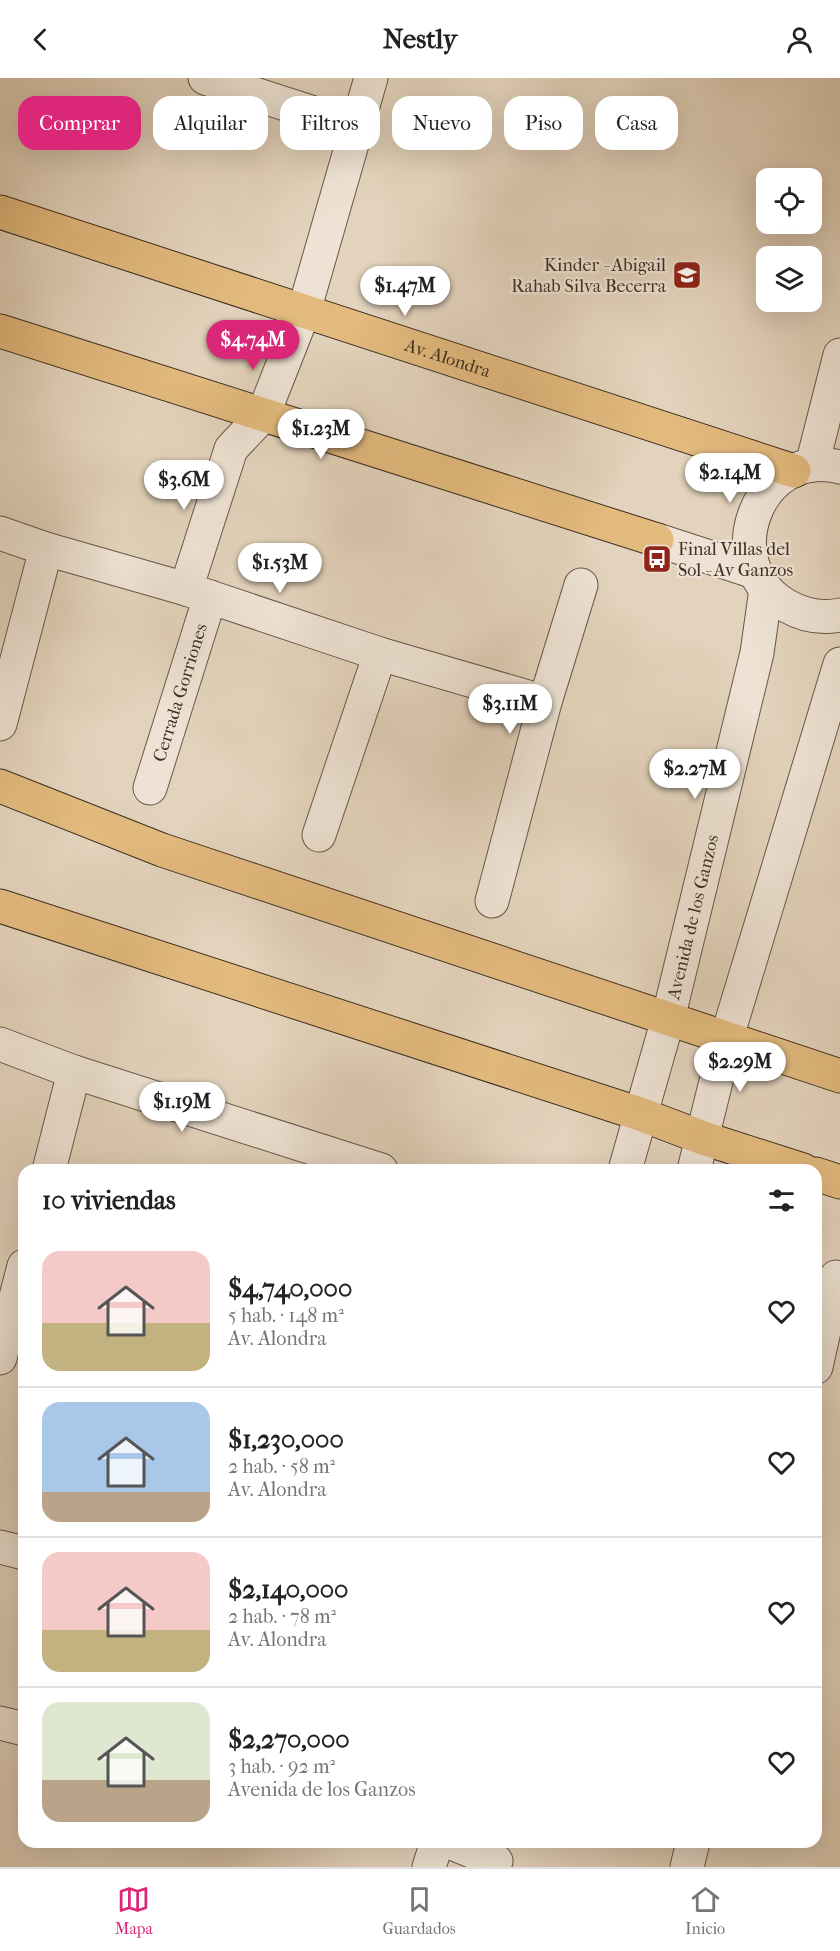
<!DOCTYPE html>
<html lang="es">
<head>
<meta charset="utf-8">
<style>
	:root { --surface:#fff; --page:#f2f2f2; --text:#222; --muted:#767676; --line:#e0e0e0; --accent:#db2777 }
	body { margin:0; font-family:"IM FELL French Canon",serif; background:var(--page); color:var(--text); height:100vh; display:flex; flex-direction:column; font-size:22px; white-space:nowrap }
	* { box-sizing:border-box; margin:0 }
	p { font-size:20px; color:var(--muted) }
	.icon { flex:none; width:33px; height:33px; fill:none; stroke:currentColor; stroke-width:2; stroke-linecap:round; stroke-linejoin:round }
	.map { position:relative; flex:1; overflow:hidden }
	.sheet { position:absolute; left:18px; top:1086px; width:804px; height:684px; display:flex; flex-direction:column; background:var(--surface); border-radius:18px; box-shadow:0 6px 24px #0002 }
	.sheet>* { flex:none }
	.top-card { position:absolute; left:18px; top:18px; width:804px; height:54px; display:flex; gap:12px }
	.buttons { position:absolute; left:756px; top:90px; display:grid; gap:12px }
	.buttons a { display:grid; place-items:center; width:66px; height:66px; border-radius:12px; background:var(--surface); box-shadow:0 6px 24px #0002; font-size:30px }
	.price { position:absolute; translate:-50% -51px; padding:0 14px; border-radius:21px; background:#fff; color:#222; font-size:20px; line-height:39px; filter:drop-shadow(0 2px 3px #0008) }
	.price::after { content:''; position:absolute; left:50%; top:36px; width:18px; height:14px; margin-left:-9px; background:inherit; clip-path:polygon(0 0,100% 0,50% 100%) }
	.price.selected { background:var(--accent); color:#fff }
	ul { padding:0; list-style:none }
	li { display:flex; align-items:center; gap:18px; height:150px; padding:0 24px }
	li+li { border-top:2px solid var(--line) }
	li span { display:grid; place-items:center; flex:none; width:168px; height:120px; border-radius:18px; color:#555 }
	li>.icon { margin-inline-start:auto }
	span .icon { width:72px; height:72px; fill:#fffc; stroke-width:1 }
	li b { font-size:26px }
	h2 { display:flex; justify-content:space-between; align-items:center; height:72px; padding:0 24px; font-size:26px }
	.tag { padding:0 21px; border-radius:18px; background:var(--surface); box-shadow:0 6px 24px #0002; font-size:21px; line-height:54px }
	.tag.selected { background:var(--accent); color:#fff }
	header { display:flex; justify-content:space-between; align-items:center; height:78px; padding:0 24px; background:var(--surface); font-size:27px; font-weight:800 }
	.tab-bar { display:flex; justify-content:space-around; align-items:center; height:84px; border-top:2px solid var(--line); background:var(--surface); font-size:16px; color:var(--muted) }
	.tab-bar a { display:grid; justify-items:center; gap:3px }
	.tab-bar .selected { color:var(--accent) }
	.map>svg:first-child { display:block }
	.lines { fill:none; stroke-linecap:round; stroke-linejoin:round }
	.minor-casing { stroke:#665748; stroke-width:35 }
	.major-casing { stroke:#3c2e21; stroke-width:35 }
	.minor { stroke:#ede2d3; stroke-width:33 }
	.major { stroke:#e2ba7e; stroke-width:33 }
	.labels { text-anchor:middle; stroke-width:4.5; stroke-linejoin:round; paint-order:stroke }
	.poi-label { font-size:18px; fill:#3c2e21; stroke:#ede2d3; text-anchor:end }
	.street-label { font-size:18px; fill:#3c2e21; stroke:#ede2d3 }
</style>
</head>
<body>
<header><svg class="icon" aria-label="back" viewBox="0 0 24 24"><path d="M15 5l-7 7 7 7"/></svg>Nestly<svg class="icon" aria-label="person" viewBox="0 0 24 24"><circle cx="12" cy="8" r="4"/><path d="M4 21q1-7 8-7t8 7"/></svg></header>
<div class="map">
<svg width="840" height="1789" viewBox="0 0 840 1789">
	<rect width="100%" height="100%" fill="#e3d3bc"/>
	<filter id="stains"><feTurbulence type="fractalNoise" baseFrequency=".00333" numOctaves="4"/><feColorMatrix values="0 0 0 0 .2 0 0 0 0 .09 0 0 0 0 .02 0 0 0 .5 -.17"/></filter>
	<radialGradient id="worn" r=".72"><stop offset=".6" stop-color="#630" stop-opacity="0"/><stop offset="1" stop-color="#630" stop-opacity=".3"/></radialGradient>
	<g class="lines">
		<g class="minor-casing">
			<g id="minor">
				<path d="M205,0L357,49"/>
				<path d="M812,387L840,277"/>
				<path d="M840,389C758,368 713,487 787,528C803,537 821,541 840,537"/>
				<path d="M0,455L46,471L186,511L380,576L545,624"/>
				<path d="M657,462L755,494"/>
				<path d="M186,511L231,371L263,337L304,233L371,0"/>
				<path d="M0,646L46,471"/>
				<path id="s1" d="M150,710L210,519"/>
				<path d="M319,757L380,576"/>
				<path d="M492,823L545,624L581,507"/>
				<path d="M0,966L74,994L381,1092"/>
				<path d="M49,1092L74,994"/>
				<path id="s2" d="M625,1092L668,941L757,575L766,511"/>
				<path d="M694,1092L727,959L840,586"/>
				<path d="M0,1280L24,1188"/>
				<path d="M816,1289L836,1199"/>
				<path d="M0,1469L24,1475"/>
				<path d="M0,1645L24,1651"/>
				<path d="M449,1764L496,1783"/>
				<path d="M429,1789L437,1764"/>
				<path d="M687,1789L693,1764"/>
			</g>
		</g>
		<g class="major-casing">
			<g id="major">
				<path id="s3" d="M0,134L794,393"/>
				<path d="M0,253L657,462"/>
				<path d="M0,708L162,772L840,998"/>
				<path d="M0,828L640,1036L703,1060L803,1092"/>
				<path d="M816,1096L840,1104"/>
			</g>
		</g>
		<use href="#minor" class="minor"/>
		<use href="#major" class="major"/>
	</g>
	<defs>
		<g id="school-square" transform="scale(1.5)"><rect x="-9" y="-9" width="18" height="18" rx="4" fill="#8f2418" stroke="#ede2d3"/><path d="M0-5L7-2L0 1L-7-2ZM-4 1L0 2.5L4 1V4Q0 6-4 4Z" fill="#fff"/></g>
		<g id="bus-square" transform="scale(1.5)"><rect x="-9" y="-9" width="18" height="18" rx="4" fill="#8f2418" stroke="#ede2d3"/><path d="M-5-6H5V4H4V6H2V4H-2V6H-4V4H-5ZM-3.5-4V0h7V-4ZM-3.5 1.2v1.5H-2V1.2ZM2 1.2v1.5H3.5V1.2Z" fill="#fff"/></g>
	</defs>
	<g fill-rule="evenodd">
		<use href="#school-square" x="687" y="197"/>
		<use href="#bus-square" x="657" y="481"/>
	</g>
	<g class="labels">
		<g class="poi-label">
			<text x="666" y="193">Kinder - Abigail<tspan x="666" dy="21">Rahab Silva Becerra</tspan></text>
			<text x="678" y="477" text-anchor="start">Final Villas del<tspan x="678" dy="21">Sol - Av Ganzos</tspan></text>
		</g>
		<g class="street-label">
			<text dy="6" stroke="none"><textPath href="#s3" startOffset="471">Av. Alondra</textPath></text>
			<text dy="6" stroke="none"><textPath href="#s1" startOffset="100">Cerrada Gorriones</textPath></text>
			<text dy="6" stroke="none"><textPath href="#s2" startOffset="262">Avenida de los Ganzos</textPath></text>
		</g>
	</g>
	<rect width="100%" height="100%" filter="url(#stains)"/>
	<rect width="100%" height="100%" fill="url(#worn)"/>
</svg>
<div class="buttons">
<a><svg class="icon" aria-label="locate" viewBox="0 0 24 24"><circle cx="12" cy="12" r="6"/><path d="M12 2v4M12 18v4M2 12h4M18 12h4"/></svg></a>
<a><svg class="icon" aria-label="layers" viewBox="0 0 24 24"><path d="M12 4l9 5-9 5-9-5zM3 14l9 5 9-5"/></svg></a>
</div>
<b class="price" style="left:405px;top:239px">$1.47M</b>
<b class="price selected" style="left:253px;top:293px">$4.74M</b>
<b class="price" style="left:321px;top:382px">$1.23M</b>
<b class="price" style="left:730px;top:426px">$2.14M</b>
<b class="price" style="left:184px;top:433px">$3.6M</b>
<b class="price" style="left:280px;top:516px">$1.53M</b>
<b class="price" style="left:510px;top:657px">$3.11M</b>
<b class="price" style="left:695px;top:722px">$2.27M</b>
<b class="price" style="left:740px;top:1015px">$2.29M</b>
<b class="price" style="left:182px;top:1055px">$1.19M</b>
<div class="top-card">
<a class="tag selected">Comprar</a>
<a class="tag">Alquilar</a>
<a class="tag">Filtros</a>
<a class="tag">Nuevo</a>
<a class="tag">Piso</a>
<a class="tag">Casa</a>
</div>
<section class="sheet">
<h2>10 viviendas<svg class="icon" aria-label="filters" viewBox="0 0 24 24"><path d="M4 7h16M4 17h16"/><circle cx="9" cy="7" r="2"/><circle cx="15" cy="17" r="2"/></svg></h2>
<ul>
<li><span style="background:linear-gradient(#f6c9c9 60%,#c2b280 0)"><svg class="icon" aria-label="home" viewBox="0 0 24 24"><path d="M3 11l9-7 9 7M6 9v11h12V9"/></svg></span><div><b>$4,740,000</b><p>5 hab. · 148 m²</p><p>Av. Alondra</p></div><svg class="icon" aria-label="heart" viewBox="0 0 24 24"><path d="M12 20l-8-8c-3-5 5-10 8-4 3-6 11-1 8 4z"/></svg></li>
<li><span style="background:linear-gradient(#a9c7e8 75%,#b9a48a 0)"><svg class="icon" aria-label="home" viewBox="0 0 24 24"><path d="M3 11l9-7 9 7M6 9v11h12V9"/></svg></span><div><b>$1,230,000</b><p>2 hab. · 58 m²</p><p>Av. Alondra</p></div><svg class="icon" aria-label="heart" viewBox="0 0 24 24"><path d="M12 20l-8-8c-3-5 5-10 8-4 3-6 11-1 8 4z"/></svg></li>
<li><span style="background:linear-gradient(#f6c9c9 65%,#c2b280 0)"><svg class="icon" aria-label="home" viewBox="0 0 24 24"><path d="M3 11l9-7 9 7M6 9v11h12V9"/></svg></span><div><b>$2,140,000</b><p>2 hab. · 78 m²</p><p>Av. Alondra</p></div><svg class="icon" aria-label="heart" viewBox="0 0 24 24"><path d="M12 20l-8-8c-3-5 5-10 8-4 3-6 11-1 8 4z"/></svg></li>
<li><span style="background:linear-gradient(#dfe7d0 65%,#b9a48a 0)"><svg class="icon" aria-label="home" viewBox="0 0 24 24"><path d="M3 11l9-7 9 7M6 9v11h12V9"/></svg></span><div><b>$2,270,000</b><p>3 hab. · 92 m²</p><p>Avenida de los Ganzos</p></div><svg class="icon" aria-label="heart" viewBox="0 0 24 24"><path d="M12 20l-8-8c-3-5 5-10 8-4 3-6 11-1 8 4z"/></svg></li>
</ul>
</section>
</div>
<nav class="tab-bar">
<a class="selected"><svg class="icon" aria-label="map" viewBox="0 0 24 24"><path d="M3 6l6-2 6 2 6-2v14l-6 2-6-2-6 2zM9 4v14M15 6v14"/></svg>Mapa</a>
<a><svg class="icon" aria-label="saved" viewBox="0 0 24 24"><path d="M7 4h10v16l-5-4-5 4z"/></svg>Guardados</a>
<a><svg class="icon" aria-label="home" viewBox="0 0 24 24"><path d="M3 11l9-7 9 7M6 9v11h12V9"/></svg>Inicio</a>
</nav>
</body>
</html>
